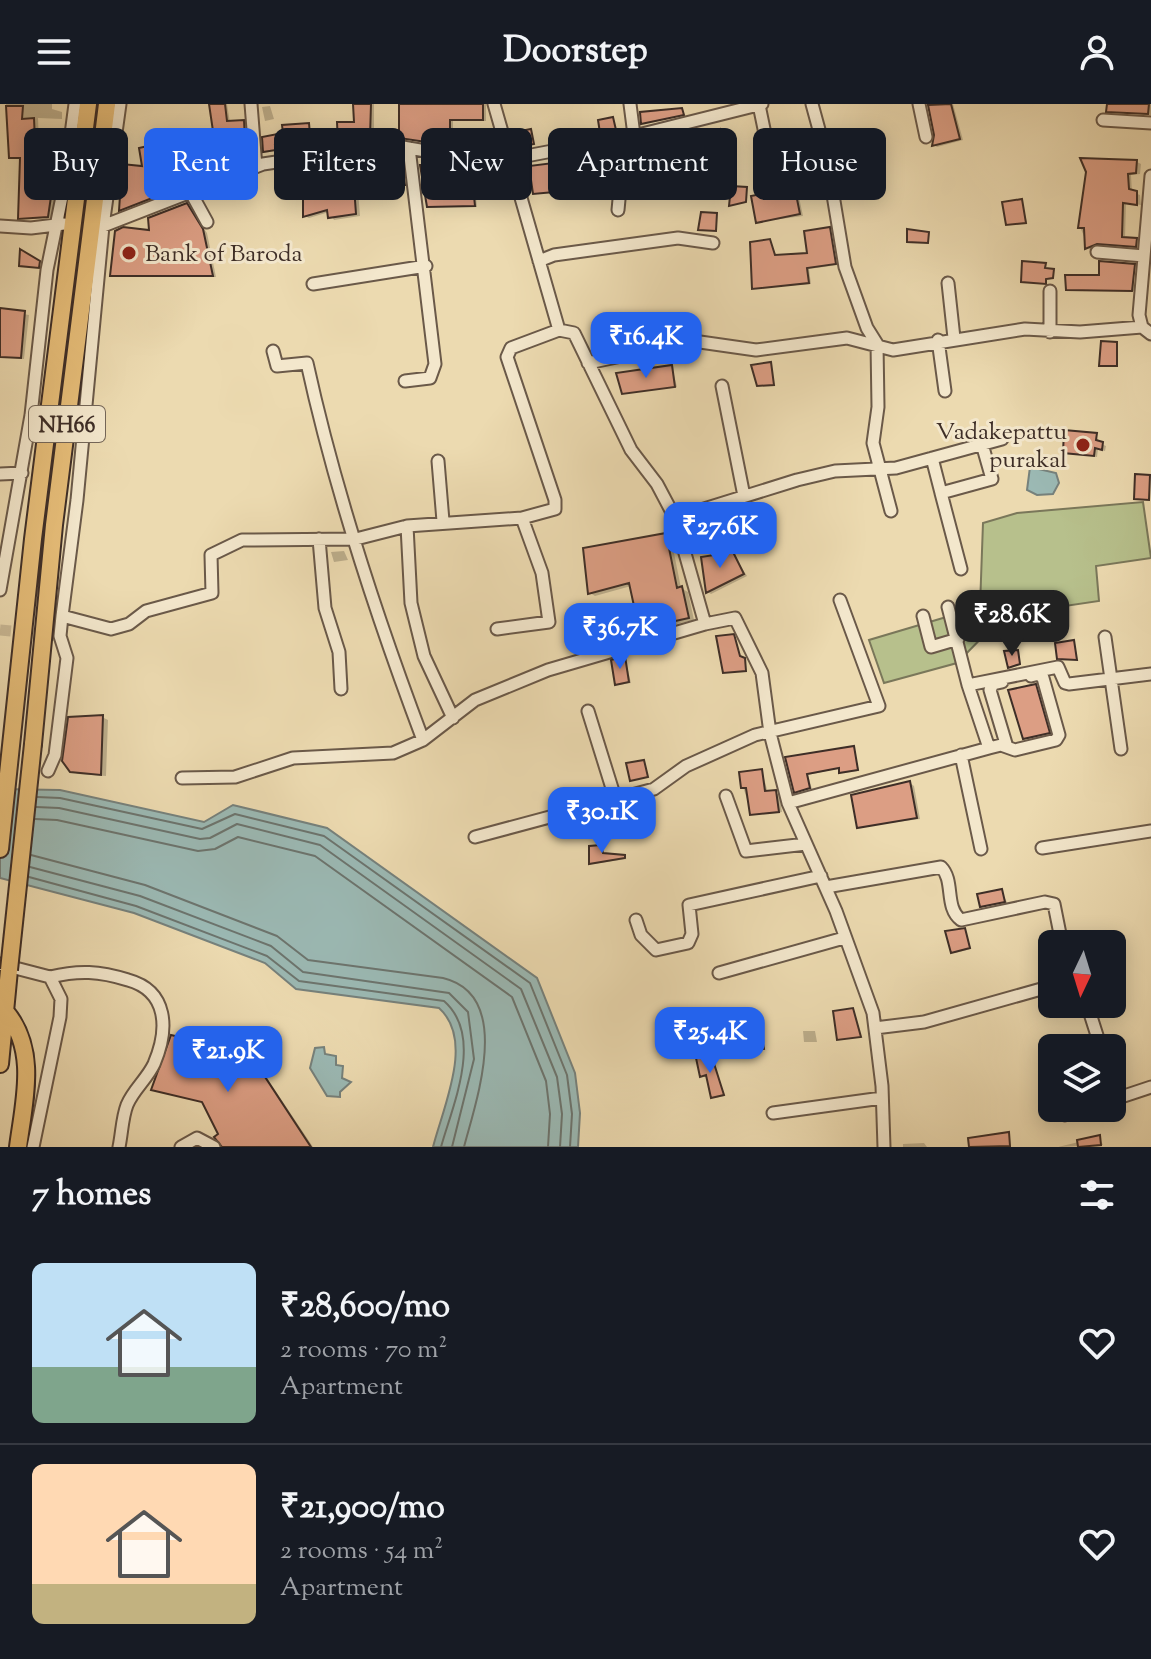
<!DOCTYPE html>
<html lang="en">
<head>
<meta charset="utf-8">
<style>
	:root { --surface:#171b24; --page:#20242c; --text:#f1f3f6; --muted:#9ea1a6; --line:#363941; --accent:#2563eb }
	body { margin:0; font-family:"Sorts Mill Goudy",serif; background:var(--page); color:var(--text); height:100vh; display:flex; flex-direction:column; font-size:30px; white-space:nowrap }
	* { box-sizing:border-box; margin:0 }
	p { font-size:26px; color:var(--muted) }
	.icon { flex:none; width:44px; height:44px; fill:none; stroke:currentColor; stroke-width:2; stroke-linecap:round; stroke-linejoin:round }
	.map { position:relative; height:1043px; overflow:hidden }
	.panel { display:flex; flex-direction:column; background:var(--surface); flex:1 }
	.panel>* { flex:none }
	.banner { position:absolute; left:24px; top:24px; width:1104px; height:72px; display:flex; gap:16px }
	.needle { width:52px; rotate:184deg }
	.buttons { position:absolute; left:1038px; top:826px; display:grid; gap:16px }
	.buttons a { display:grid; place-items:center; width:88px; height:88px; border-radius:12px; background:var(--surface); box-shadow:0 4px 20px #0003; font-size:40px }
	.price { position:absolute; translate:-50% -68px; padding:0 18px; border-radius:16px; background:var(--accent); color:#fff; font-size:26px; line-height:52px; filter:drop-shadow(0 2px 4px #0008) }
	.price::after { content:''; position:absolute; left:50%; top:48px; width:24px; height:18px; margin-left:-12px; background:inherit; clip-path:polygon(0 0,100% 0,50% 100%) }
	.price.selected { background:#222; color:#fff }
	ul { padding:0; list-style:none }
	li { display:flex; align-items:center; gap:24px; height:200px; padding:0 32px }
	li+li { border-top:2px solid var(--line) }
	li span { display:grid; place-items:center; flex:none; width:224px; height:160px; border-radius:12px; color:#555 }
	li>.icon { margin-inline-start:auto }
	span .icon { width:96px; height:96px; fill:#fffc; stroke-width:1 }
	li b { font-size:34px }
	h2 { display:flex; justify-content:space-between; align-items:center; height:96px; padding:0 32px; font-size:34px }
	.tag { padding:0 28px; border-radius:12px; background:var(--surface); box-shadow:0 4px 20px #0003; font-size:28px; line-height:72px }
	.tag.selected { background:var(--accent); color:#fff }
	header { display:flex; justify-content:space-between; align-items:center; height:104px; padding:0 32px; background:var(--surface); font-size:36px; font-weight:700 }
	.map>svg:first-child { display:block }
	.green { fill:#b7c08c; stroke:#7a775a; stroke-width:2 }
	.water { fill:#9bb9b4; stroke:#76817c; stroke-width:2 }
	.shadow { fill:#0003 }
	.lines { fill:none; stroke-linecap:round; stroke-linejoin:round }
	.shore { stroke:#6c746e; stroke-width:2 }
	.building { fill:#dc9e84; stroke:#3e2e27; stroke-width:2 }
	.minor-tunnel { stroke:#c9b895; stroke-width:11; stroke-dasharray:11 5.5; stroke-linecap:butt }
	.minor-casing { stroke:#6a5949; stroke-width:15 }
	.highway-casing { stroke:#3e2e27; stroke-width:20 }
	.minor { stroke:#f3e7cc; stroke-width:11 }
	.highway { stroke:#e6bd78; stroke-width:16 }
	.highway-bridge-casing { stroke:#3e2e27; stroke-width:20; stroke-linecap:butt }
	.highway-bridge { stroke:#e6bd78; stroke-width:16 }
	.poi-dot { fill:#8f2418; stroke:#f3e7cc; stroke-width:3 }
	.labels { text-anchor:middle; stroke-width:6; stroke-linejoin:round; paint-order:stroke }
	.shield { fill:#f3e7cc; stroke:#746658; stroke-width:2 }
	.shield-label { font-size:22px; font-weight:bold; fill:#3e2e27 }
	.poi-label { font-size:24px; fill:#3e2e27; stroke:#f3e7cc; text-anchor:start }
</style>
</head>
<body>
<header><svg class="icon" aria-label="menu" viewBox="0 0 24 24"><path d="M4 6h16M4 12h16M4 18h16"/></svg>Doorstep<svg class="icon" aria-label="person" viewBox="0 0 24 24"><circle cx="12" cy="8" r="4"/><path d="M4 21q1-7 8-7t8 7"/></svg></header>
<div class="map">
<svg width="1151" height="1043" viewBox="0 0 1151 1043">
	<rect width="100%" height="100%" fill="#ecdab0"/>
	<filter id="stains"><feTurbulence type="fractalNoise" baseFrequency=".0025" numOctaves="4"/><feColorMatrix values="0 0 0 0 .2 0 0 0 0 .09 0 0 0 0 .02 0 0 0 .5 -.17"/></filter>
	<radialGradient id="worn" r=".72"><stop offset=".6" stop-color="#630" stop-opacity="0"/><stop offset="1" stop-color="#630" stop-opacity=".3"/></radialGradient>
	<path class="green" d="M1143,398L1151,454L1096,462L1099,497L1004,511L957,559L884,579L869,536L980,503L983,419L1017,409Z"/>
	<path class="water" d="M1030,363L1056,369L1059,379L1053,390L1037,391L1027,386Z
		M0,685L60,686L204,718L233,701L327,724L537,874L575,969L580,1009L578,1043H433C443,1003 475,936 439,904L296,885L265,859L134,809L0,774Z
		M324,943L325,950L336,952V961L343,962L342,974L351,978L340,988V993L327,992L310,964L315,944Z"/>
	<path class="shadow" d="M6,0H52V5L62,8V15L38,14L40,63H59L52,114H20L22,55L11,53Z
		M211,0H227L230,19L247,20L248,37L209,42L211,49L166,57L165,77L160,78L163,92L121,106L145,64L215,29Z
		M355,0H374V34L357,33V40L345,41L340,39L356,20Z
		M401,0H486V17H453V35L430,39L404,35Z
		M953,0L963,36L937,43L934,41L936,31L930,2Z
		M1109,0H1151V11L1111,8Z
		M270,2L274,15L265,17L262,3Z
		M309,21L311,33L323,34L324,43L297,47L295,38L265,47L286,31Z
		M719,27L729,37L735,63L713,67L709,65L710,37Z
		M634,48L638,50L644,74L628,77L624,75Z
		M352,57L356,60L360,112L334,116L329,108L309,114L305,112L314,91L313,73L300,70Z
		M1137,58L1141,60L1140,70L1131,71L1132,88L1140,91L1141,101L1126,99L1125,135L1140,138V144L1102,141L1090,146L1080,123Z
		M561,60L565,62L568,88H535Z
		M422,63H502L508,73L474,74L477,103H432Z
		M792,77L796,79L803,112L758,118Z
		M1022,97L1027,119L1010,121L1008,120Z
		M187,101L207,129L216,173L112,171L152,129Z
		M829,125L838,161L809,165L811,180L754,184L770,137L777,153L809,151Z
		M1134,162V187L1068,185L1101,173Z
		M0,206L29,211L24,255L0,253Z
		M672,263L677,283L624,289Z
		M1096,331L1099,339L1106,342L1105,347L1098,345L1097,353L1065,348Z
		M666,431L671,434L681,484L688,488L694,516L646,527L641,524L631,482L595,492L590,489Z
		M331,448L344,447L348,456L334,458Z
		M733,450L747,472L711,490L708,488L704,455Z
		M625,554L631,579L619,581L617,580Z
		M1035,582L1041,585L1054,631L1030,637L1024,634Z
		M102,613L108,616L106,672L78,670L72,667Z
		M854,644L859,667L843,669L841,664L808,671L812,685L796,687L787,654Z
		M762,667L768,689L779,690L782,708L752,710L743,683Z
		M910,679L914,682L920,715L858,723Z
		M600,743L605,751L627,755L593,760Z
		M1001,787L1008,800L981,802Z
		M965,826L971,845L955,849L953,848Z
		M760,925L765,945L749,948L747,947Z
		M803,927H815L817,938H804Z
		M249,952L255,956L313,1043H224L204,999L154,985Z
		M711,952L725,992L715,994L708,972L702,971Z
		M1099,1033L1103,1041L1058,1043Z
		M924,1039L927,1043H903V1040Z"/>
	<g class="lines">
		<path class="shore" d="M37,693L60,694L202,725L235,710L324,732L530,879L567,971L572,1010L570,1043
			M36,703L59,704L200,735L210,734L237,720L320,741L521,885L557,973L562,1010L560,1043
			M35,715L57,716L198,747L215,745L238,733L315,752L512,893L546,977L550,1010L548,1043
			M31,751L145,781L277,832L308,856L443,874C514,891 476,997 464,1043
			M30,763L140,792L271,842L303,868L449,889L468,908L474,955L452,1043
			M29,773L136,802L267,852L299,877L444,897C484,932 453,1000 441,1043"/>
	</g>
	<path class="building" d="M209,0H225L227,17L244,16L245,36L207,41L208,47L164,56L162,76L158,77L160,91L119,107L122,60L142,62L139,44L213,27Z
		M353,0H371L370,33L353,32V38L338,40L337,18H354Z
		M399,0H483V16H450V33L426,38L399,34Z
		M951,0L960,35L932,42L934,31L928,1Z
		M1107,0H1149L1148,10L1106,8Z
		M6,2H23L22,15L34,14L36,61L56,59L48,113L18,115L20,54H9Z
		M682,4L684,11L641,20L640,8Z
		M613,13L616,26L600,29L598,16Z
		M309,19L310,31L322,30V43L293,47V38L275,41L276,46L263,48L262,33L283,29L282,21Z
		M531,25L534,40L518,43L515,28Z
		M720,25V33L725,32L732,62L707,66L701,38L708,36V27Z
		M634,46L641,72L622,76L617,48Z
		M1080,54L1137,56L1136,69L1128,70L1129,85L1137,87V101L1123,99L1122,133L1137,134L1136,143L1097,140L1085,145L1084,124H1078L1086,68Z
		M352,55L356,110L328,114L327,106L303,113V89H312L311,71H298V63Z
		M390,58L402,59L405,81H389Z
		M561,58L565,87L533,90L529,62Z
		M420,61H503L506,72L472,73L475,102L427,103Z
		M793,75L800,110L756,119L751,92L771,88L770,79Z
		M731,82L747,83L746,98L729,102Z
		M1022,95L1026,119L1006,121L1002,98Z
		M187,99L203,125L213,172H110L115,127L123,123L149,126L148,114Z
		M701,108L717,109L716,127L698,126Z
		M830,123L836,160L807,164L809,179L752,185L750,138L770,135L775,151L807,149L804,127Z
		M907,125L929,128L928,139L907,138Z
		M20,145L40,157L39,164L19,162Z
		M1022,157L1046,159L1045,164L1054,165L1053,174L1046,175V180L1021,178Z
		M1099,157L1135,160L1132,187L1066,186L1065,171H1099Z
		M0,204L25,207L21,254L0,253Z
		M1101,237L1117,238V262H1099Z
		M771,258L774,281L757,282L751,261Z
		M672,261L675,283L622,290L616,269Z
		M1064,326L1097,329L1096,336L1103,338L1102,346L1095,344L1094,352L1063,349Z
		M1135,370L1150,371L1149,396L1134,395Z
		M666,429L677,484L682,482L689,514L639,525L629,479L588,490L583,444Z
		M733,448L744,470L706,489L701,453Z
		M734,530L740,552L745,554L746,567L723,569L716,532Z
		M1074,536L1077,556L1057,555L1055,539Z
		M1018,546L1020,560L1008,564L1004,547Z
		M625,552L629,578L615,581L611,556Z
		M1036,580L1050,629L1023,635L1008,586Z
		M103,611L101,671L70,668L62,657L68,613Z
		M854,642L858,666L839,669V664L807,670L810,684L794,689L785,653Z
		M644,656L648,673L630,677L626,659Z
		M762,665L765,687L776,686L779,708L750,711L746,684H741L739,668Z
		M910,677L917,714L857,724L851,691Z
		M601,741L603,749L625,751V754L589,760V742Z
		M1002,785L1005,798L980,803L977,790Z
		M965,824L970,844L951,849L945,827Z
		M853,904L861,933L837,936L833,907Z
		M760,923L764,945L745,948L742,926Z
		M171,931L250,950L311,1043H222L214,1033L218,1030L202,998L151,986Z
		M711,950L724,991L711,994L706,971L700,973L696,954Z
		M1009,1028L1010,1042L969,1043L968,1034Z
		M1100,1031L1101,1041L1078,1043L1077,1036Z"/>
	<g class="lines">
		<path class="minor-tunnel" d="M0,526L60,532"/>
		<g class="minor-casing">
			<path id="minor" d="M251,0L256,63
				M630,0L634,31
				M812,0L827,55L845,163L867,224L877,240L878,303L873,339L891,407
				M919,0L926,33
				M759,1L773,68
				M1103,16L1151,19
				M606,37L615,86L652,79
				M1151,72L1139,211L1142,223L1151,230
				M190,87L207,118
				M618,106L620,85
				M0,122L31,124L64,120
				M103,122L263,60L391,41L449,51L526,52L642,30L762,0
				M1097,148L1144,152
				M539,157L554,151L678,134L713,139
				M948,179L954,234
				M313,180L426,162
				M559,226L574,229L631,346L657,380L675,414L705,520L735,514L762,569L770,629L788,699L836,807L873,909L882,982L884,1043
				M1050,228V187
				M938,236L945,287
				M273,247L277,262L307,259C335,387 377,514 423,636
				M588,259L693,237L756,246L847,234L893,246L1025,225L1080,228L1142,223
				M405,277L430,274L435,260L409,44
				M722,282L744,392
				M932,354L941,389
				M438,357L443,417
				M0,370L22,369
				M675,414L797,376L835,367L896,364L1002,335
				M407,422L411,499L424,552L453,614
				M319,435L325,504L339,548L341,585
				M961,465L941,389L992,375L982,340
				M0,486L31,311L47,166L64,83L75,0
				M948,503L968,581
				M62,512L111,525L129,520L146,507L212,489L211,451L242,436L356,435L407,422L522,414L555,405V396L507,253L511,244L559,226L494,0
				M923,512L931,543L958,535
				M497,525L549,518L542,469L522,414
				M1105,533L1121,645
				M1002,578L993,580L990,586L1007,643
				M588,607L616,697
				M989,644L1001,641L1015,646L1056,636L1059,631L1043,574L1039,570L1031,572
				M961,651L981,745
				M48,667L55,651L67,554L60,532L62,512L77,396L103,122L120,0
				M182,674L235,673L293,654L393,649L423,636L475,596L548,566L705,520
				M726,692L746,747L806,740
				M788,699L989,644L968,581L1058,563L1065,579L1069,580L1151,570
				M475,733L654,685L686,662L755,631L879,602L840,496
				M1042,744L1151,727
				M826,783L941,763C955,777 944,803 961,816L1045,798L1054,800L1062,840
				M636,816L641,831L656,846L688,839L692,830L689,801L821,772
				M0,860L50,873L61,895L60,913L33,1043
				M719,869L844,834
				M50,873C79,866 99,867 128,876C168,887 169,925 154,960C147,975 133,986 127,1001C122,1014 122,1029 119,1043
				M1087,900L1101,944
				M875,924L924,918L1052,882
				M1112,996L1151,983
				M773,1009L882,994
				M1065,1011L1086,1004
				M181,1043L197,1034L214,1043"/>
		</g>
		<g class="highway-casing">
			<path id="highway" d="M33,640L54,421L107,0
				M0,745L33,435L88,0
				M6,908C38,947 24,997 18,1043
				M0,960L9,866"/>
		</g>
		<use href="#minor" class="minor"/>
		<use href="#highway" class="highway"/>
		<g class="highway-bridge-casing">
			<path id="highway-bridge" d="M9,866L33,640"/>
		</g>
		<use href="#highway-bridge" class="highway-bridge"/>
	</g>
	<g class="poi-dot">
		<circle cx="129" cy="149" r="8"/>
		<circle cx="1083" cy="341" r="8"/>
	</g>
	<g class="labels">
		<rect class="shield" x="29" y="302" width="76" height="36" rx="6"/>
		<g class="shield-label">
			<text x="67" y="328">NH66</text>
		</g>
		<g class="poi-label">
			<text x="145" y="157">Bank of Baroda</text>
			<text x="1067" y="335" text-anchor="end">Vadakepattu<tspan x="1067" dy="28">purakal</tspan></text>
		</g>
	</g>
	<rect width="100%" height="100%" filter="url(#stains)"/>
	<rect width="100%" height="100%" fill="url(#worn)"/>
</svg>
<div class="buttons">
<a><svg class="needle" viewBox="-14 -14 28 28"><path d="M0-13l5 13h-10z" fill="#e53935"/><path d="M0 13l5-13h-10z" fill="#9ea1a6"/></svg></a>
<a><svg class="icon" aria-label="layers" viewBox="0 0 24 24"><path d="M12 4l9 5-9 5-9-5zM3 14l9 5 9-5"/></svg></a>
</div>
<b class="price" style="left:646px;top:276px">₹16.4K</b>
<b class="price" style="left:720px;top:466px">₹27.6K</b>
<b class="price selected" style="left:1012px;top:554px">₹28.6K</b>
<b class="price" style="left:620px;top:567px">₹36.7K</b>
<b class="price" style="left:602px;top:751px">₹30.1K</b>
<b class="price" style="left:710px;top:971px">₹25.4K</b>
<b class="price" style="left:228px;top:990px">₹21.9K</b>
<div class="banner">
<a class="tag">Buy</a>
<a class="tag selected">Rent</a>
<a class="tag">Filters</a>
<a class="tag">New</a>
<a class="tag">Apartment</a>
<a class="tag">House</a>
</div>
</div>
<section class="panel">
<h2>7 homes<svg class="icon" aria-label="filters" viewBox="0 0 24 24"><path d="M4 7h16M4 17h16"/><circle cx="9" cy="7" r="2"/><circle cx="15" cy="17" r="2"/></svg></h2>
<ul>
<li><span style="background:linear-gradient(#bfe0f5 65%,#7fa58c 0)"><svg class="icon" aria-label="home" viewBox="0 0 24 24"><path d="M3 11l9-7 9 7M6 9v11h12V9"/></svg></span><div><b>₹28,600/mo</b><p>2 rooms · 70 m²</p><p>Apartment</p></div><svg class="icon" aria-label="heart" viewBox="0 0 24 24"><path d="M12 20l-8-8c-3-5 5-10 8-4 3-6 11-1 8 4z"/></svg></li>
<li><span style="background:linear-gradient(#ffd9b3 75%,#c2b280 0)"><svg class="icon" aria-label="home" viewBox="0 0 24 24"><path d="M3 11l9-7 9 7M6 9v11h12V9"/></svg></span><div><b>₹21,900/mo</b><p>2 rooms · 54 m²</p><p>Apartment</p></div><svg class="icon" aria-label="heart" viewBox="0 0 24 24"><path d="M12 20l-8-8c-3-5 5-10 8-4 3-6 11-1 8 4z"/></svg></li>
</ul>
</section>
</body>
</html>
